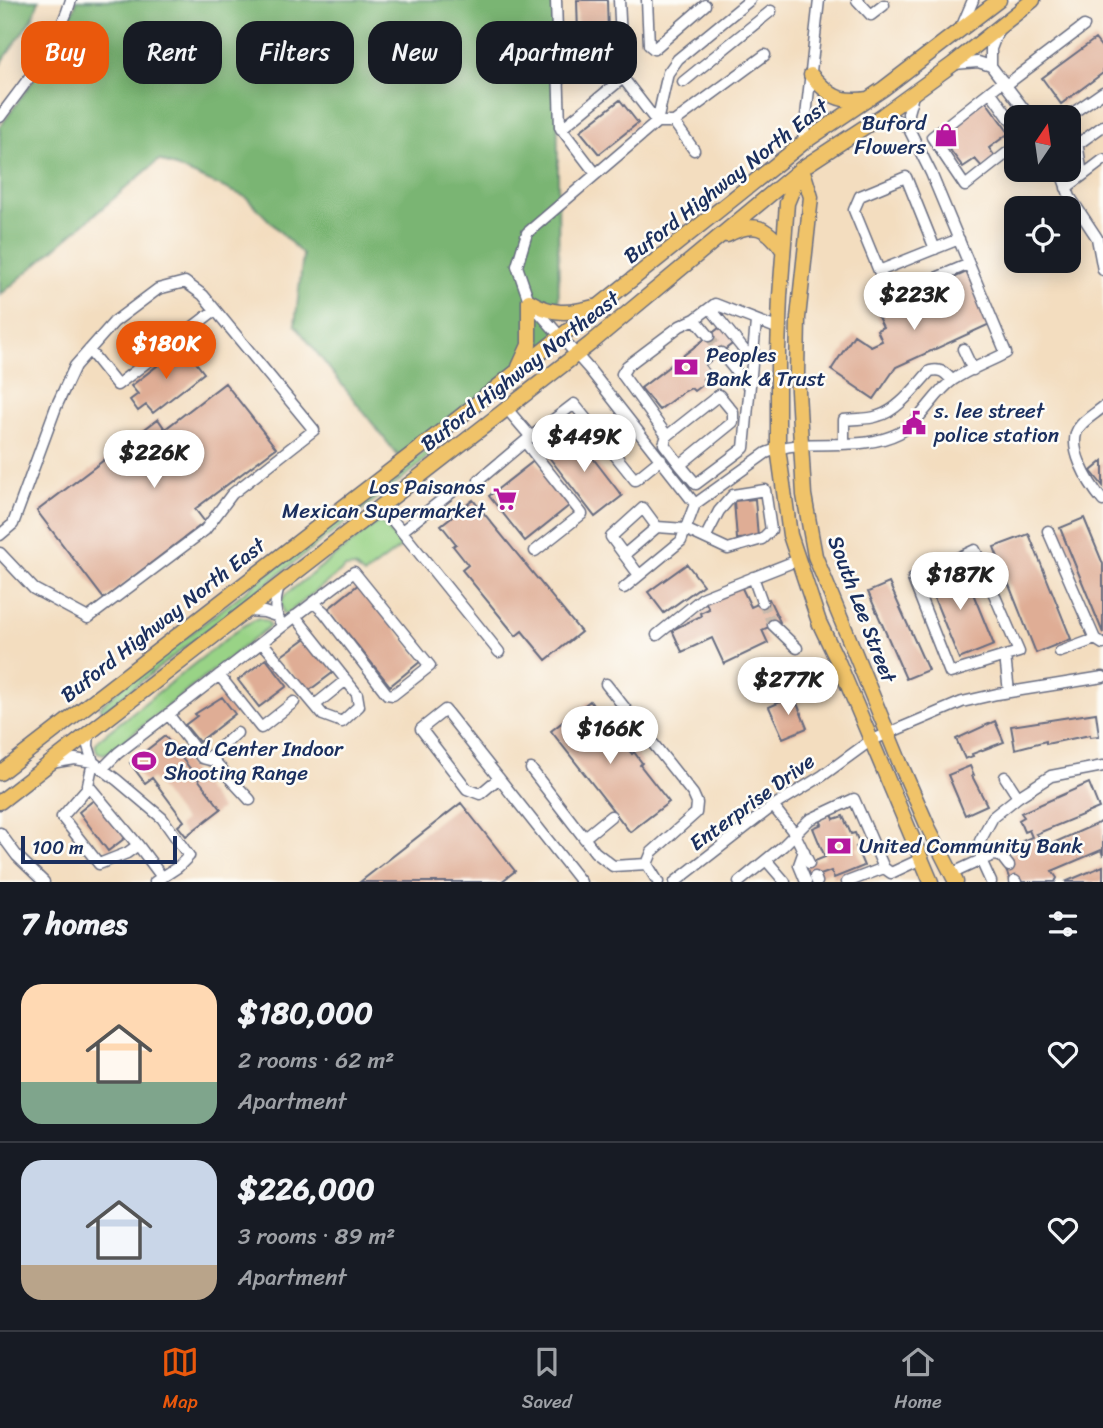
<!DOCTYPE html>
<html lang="en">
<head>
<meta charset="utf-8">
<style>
	:root { --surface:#171b24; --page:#20242c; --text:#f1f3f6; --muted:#9ea1a6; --line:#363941; --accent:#ea580c }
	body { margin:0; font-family:Sriracha,sans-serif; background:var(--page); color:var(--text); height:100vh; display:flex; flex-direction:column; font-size:26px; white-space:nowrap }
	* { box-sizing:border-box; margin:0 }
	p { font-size:23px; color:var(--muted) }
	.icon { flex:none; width:38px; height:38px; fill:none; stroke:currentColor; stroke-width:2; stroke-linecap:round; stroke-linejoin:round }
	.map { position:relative; height:882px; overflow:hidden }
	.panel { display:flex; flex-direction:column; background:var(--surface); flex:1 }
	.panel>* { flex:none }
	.top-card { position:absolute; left:21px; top:21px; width:700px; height:63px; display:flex; gap:14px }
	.needle { width:46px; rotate:13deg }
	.controls { position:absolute; left:1004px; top:105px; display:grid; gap:14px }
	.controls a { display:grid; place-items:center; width:77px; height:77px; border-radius:14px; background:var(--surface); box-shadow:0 4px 18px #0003; font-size:35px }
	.scale { position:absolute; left:21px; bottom:18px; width:156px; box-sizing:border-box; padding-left:7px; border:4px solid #1b2f5e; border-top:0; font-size:19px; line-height:24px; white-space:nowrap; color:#1b2f5e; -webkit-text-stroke:5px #fdfcf7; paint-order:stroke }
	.price { position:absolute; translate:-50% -60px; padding:0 16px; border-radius:24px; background:#fff; color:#222; font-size:23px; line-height:46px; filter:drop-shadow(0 2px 4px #0008) }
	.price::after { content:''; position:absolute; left:50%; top:42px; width:21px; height:16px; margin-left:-10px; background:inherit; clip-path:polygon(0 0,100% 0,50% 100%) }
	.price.selected { background:var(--accent); color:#fff }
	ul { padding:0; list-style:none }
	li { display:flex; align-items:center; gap:21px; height:175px; padding:0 21px }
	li+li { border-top:2px solid var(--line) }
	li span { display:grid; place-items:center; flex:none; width:196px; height:140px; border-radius:21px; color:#555 }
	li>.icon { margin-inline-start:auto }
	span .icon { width:84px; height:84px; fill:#fffc; stroke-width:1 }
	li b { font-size:30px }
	h2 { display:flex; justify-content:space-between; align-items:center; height:84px; padding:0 21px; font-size:30px }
	.tag { padding:0 24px; border-radius:21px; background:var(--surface); box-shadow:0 4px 18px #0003; font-size:24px; line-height:63px }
	.tag.selected { background:var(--accent); color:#fff }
	.tab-bar { display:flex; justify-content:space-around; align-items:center; height:98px; border-top:2px solid var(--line); background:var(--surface); font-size:19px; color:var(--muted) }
	.tab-bar a { display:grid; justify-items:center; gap:4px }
	.tab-bar .selected { color:var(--accent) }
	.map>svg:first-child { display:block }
	.green { fill:#99d386; stroke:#5a8172; stroke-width:2 }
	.forest { fill:#7ab573; stroke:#4a7268; stroke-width:2 }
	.building { fill:#dfad95 }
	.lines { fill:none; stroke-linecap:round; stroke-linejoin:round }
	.minor-tunnel { stroke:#c8baac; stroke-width:10; stroke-dasharray:10 5; stroke-linecap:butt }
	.minor-casing { stroke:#676c80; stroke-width:13 }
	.major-casing { stroke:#676c80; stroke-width:17 }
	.minor { stroke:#fff; stroke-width:10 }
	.major { stroke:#f0c369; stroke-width:14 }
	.labels { text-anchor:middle; stroke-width:5; stroke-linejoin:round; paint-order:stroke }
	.poi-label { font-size:21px; fill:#1b2f5e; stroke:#fdfcf7; text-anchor:start }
	.street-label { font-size:21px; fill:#1b2f5e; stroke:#fdfcf7 }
</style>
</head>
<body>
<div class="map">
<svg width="1103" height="882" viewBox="0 0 1103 882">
	<rect width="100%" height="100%" fill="#fdfcf7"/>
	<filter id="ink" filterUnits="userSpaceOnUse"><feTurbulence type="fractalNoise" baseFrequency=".0143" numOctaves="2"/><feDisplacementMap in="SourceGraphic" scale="14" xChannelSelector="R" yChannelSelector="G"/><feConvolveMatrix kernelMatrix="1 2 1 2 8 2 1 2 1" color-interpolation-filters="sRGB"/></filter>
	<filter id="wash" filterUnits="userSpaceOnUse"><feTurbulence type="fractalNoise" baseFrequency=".00686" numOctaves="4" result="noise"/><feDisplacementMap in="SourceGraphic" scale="28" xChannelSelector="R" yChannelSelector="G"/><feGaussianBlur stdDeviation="1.57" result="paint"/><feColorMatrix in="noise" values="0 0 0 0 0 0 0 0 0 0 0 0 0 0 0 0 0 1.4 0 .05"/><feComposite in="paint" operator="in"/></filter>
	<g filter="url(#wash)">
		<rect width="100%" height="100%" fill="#f3ddbf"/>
		<path class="green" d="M431,447L434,450L417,467L103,711L100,707L121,688Z
			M381,522L402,546L364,575L355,567L345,568L287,614L283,613L281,602L285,595L377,523Z
			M258,618L267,621L270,626L109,752L104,754L97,752L95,745L99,739L241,627Z"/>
		<path class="forest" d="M0,0H39L33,17L0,65Z
			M76,0H557L559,342L403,462L295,325L303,255L246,197L159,160L0,295V127L37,75L75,7Z"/>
		<g id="blocks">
			<path class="building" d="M577,0H607L609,68L579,69Z
				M1095,39L1103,49V73L1061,104L1042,78Z
				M620,100L638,123L599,154L580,131Z
				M985,100L1009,133L989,148L996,158L983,168L975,159L963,167L939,135Z
				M969,271L992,323L896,367L874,399L831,370L854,335L871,346L882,341L877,330L883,327L876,313Z
				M723,325L736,341L705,365L711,373L703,379L706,382L694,391L691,388L683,392L659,410L641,388Z
				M183,346L204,373L153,413L146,405L138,411L130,400L138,394L131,386Z
				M225,383L276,448L195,509L205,522L104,599L37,511L158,419L165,429Z
				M572,431L622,496L595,517L545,452Z
				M535,460L570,505L525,541L489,496Z
				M1103,461V486L1091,471Z
				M755,499L758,538L737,539L734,501Z
				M473,500L581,632L546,660L522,631L516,636L462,570L468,565L453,546L456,544L441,525Z
				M1084,518L1103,564V633L1060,528Z
				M1029,534L1071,639L1036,653L994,547Z
				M687,564L703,585L664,613L648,592Z
				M961,564L994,645L959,659L926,578Z
				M889,583L928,670L906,679L868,592Z
				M359,584L421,661L390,686L328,609Z
				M740,584L751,607L769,599L780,622L762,630L768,643L724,664L712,638L682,652L672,630L701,616L700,613L709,609L705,601Z
				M309,636L335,671L307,692L280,657Z
				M266,659L287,686L259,707L238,680Z
				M794,696L807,728L783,738L769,707Z
				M222,697L235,714L199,742L185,725L197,716L195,714Z
				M590,701L632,754L634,752L642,763L640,765L669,802L630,832L551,731Z
				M1096,713L1099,736L1090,737V735L1046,744V741L1015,749L1011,726Z
				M995,721L1004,742L972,754L973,756L965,759L956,739Z
				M165,736L221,809L186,836L178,826L184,821L152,778L145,783L130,763Z
				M970,766L974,775L972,776L987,805L965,815L948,775Z
				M1089,783L1099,808L1036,834L1042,839L1044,844L1042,848L1103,821V856L1101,850L1052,871L1057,878L1055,882H1011L1005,868L1012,865L1009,856L1014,854L1011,846L1032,837L1029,830L1024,832L1019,820L1024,817L1021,813Z
				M95,799L125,838L108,851L79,812Z
				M461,803L515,871L501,882H360Z
				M832,815L834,819L843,816L851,834L855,833L860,845L856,847L864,866L834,878L831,871L810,879L805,865L825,857L813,828L822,824L820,820Z
				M1103,866V882H1065Z"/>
		</g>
	</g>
	<g filter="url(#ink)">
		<use href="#blocks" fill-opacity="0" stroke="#676c80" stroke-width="2"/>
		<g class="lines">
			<path class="minor-tunnel" d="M709,336L721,353
				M762,602L773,625"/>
			<g class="minor-casing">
				<path id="minor" d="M556,0L560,127L596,174
					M619,0L623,78L657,122H674L765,55
					M647,0L649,45L654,49L705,5
					M857,0L871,15L884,5
					M962,26L973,0
					M954,64L978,62L991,66L1030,117
					M991,66V49L999,28
					M1003,81L932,137L965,186L1017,145
					M683,82L771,11
					M1006,85L1084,26
					M990,91L1017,129
					M883,115L897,120L909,129
					M0,117C27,80 58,44 71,0
					M1067,117L1103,92
					M674,122L694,150
					M1069,128L1077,141L1082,176
					M561,129L623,78
					M803,143L819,0
					M1078,144L1103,126
					M1060,170L1070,197L1097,238L1103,270
					M1066,188L1103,160
					M935,249L906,177L860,196L854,210L879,271L959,239
					M879,271L891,297L969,264
					M710,308L752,360
					M695,319L709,336
					M756,322L744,448L696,484L680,465L733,422V412L719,395L667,436L622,374L627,366L680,326L695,319L715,304L779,329
					M963,349L973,370
					M89,350L117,385L215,310
					M721,353L749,387
					M1103,407C1096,413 1087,418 1081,425C1063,444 1090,485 1103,501
					M507,409L531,437L574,404L635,480L661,459
					M667,436L664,444L680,465
					M525,442L582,514L535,551
					M844,444V420C856,418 867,420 878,416C898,411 916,386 930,371C941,368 945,373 952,380
					M479,480L529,438
					M695,504L590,370L529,301L517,266L527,233L657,122L668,73L678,59L750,0
					M382,507L499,652
					M657,527L685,529L728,549L762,539L771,530L765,490L733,495L719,511L705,538
					M402,531L452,492
					M1048,531L1095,639L1103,644
					M0,535L13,524L56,407L75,366L114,322L158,289L185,282L203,295L314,430L232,494L205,530L88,618L34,589L0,553
					M624,555L657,527L643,508L611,537L639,575
					M753,577L762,602
					M624,588L681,541L695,504L766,453C808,435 857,454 899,433C922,421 933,394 953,380C969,369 989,362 1006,353L931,173L909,129L908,113L914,92
					M247,611L264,612L276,616
					M773,625L797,648
					M283,626C306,608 330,590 354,572L430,666L393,695L387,694L324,612L313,602
					M657,635L704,597L798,560
					M262,642L323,715L342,722L359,706L357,694L295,616
					M1060,652L1095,639
					M1005,656L1019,652L975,550L913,579L950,673L1005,656L1009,692
					M219,675L261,728L294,702
					M606,684L693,794L697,803L696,813L652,852L647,864L658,882
					M315,705L346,680
					M168,714L202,758L214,761L250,800
					M207,759L237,733
					M51,763L75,759L93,762L117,780L162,818L189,856L178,867L155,882
					M102,769L118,753L283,626C272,611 275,603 279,586
					M531,769L595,852L613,866L647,864
					M1005,777L1018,797
					M499,778L480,794L467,789L421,729L445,710L581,882
					M88,785L138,845L127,853L99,864L62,817L88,787V785L93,762L88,746L89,731
					M773,806L795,834L809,863
					M0,833L17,856L44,882
					M584,838L611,816
					M138,845L162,877
					M804,851L799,865L806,882
					M766,860L785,882
					M953,873L981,860L980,841L993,817L1018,797L1051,776L1103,766
					M815,877L817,882
					M1015,881L1016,882
					M675,882L773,806L822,776L870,741L962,702L997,694L1103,677
					M739,882L783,846L809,820L854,799L884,868L891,873L921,859
					M847,882L884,868
					M991,882L981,860L994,855L1002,857L1009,866"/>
			</g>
			<g class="major-casing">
				<path id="major" d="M811,75C830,96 838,103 868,99
					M802,168L811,197L798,318L797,374L804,495L815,556L900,763L928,827L956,882
					M801,169L787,203L780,296L778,351V448L790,535L819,622L839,664L931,882
					M727,235C754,220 767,227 783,250
					M529,301C552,315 568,314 594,307
					M519,367L529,345V301
					M0,773L461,416L803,143L883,89L999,0
					M0,802L590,344L802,168L883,115L953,64L1033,0"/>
			</g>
			<use href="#minor" class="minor"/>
			<use href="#major" class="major"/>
		</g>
	</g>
	<defs>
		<g id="shop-bare" transform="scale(1.89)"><path d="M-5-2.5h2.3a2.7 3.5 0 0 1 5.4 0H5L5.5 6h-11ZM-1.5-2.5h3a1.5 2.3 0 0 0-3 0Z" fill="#b5179e" stroke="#fdfcf7" stroke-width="2.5" paint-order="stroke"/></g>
		<g id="bank-bare" transform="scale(1.89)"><path d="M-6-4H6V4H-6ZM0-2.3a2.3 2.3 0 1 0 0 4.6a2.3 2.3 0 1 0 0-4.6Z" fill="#b5179e" stroke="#fdfcf7" stroke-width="2.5" paint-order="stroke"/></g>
		<g id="civic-bare" transform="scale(1.89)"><path d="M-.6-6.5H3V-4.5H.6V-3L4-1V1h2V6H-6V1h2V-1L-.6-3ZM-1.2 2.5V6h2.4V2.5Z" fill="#b5179e" stroke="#fdfcf7" stroke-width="2.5" paint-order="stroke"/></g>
		<g id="supermarket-bare" transform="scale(1.89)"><path d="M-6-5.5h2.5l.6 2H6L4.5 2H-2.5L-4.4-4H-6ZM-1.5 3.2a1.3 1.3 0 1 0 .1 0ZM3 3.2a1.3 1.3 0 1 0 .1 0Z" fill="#b5179e" stroke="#fdfcf7" stroke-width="2.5" paint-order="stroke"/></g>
		<g id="stadium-bare" transform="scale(1.89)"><path d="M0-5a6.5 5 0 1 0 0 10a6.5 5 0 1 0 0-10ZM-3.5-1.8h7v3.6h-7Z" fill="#b5179e" stroke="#fdfcf7" stroke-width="2.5" paint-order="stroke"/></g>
	</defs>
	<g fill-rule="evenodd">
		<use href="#shop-bare" x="946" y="135"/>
		<use href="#bank-bare" x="686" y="367"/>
		<use href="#civic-bare" x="914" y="423"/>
		<use href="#supermarket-bare" x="505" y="499"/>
		<use href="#stadium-bare" x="144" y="761"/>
		<use href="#bank-bare" x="839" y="846"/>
	</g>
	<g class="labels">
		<g class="poi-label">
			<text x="926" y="130" text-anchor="end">Buford<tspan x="926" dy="24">Flowers</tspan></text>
			<text x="706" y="362">Peoples<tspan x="706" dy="24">Bank &amp; Trust</tspan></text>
			<text x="934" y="418">s. lee street<tspan x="934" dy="24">police station</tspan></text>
			<text x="485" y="494" text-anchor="end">Los Paisanos<tspan x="485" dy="24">Mexican Supermarket</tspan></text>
			<text x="164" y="756">Dead Center Indoor<tspan x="164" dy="24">Shooting Range</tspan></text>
			<text x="859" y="853">United Community Bank</text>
		</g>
		<g class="street-label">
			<text transform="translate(726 181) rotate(-38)" y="7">Buford Highway North East</text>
			<text transform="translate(520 371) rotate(-38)" y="7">Buford Highway Northeast</text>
			<text transform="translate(862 609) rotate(69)" y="7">South Lee Street</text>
			<text transform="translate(163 620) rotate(-38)" y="7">Buford Highway North East</text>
			<text transform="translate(752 802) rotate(-36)" y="7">Enterprise Drive</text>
		</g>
	</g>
</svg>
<div class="controls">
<a><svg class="needle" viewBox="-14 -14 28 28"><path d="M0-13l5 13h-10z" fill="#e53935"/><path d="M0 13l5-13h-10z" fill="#9ea1a6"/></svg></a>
<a><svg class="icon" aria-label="locate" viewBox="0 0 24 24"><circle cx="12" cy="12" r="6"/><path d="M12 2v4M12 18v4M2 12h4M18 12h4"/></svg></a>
</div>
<div class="scale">100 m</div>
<b class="price" style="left:914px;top:332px">$223K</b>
<b class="price selected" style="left:166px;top:381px">$180K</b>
<b class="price" style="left:584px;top:474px">$449K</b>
<b class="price" style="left:154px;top:490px">$226K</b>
<b class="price" style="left:960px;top:612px">$187K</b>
<b class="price" style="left:788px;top:717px">$277K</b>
<b class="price" style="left:610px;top:766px">$166K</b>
<div class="top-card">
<a class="tag selected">Buy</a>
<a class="tag">Rent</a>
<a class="tag">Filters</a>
<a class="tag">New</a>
<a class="tag">Apartment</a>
</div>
</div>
<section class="panel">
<h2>7 homes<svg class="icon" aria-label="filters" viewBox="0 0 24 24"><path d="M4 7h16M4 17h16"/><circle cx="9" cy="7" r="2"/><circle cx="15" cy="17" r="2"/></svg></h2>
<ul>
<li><span style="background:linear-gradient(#ffd9b3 70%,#7fa58c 0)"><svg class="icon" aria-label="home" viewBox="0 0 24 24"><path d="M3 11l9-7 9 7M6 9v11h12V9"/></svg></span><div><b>$180,000</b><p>2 rooms · 62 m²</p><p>Apartment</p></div><svg class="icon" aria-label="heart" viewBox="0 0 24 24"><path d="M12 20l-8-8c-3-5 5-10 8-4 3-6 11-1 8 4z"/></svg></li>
<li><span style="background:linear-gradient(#c9d6e8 75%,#b9a48a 0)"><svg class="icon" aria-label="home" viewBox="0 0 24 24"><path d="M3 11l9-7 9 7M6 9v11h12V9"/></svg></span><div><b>$226,000</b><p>3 rooms · 89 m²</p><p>Apartment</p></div><svg class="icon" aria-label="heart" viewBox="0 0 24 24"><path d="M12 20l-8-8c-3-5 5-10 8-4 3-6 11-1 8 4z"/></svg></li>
</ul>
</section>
<nav class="tab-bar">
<a class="selected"><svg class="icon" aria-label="map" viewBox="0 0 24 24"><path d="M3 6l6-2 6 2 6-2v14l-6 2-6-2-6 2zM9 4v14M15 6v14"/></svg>Map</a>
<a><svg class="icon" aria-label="saved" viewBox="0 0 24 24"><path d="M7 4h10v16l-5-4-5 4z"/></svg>Saved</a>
<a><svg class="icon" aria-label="home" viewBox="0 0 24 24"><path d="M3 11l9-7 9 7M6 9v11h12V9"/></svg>Home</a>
</nav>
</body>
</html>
